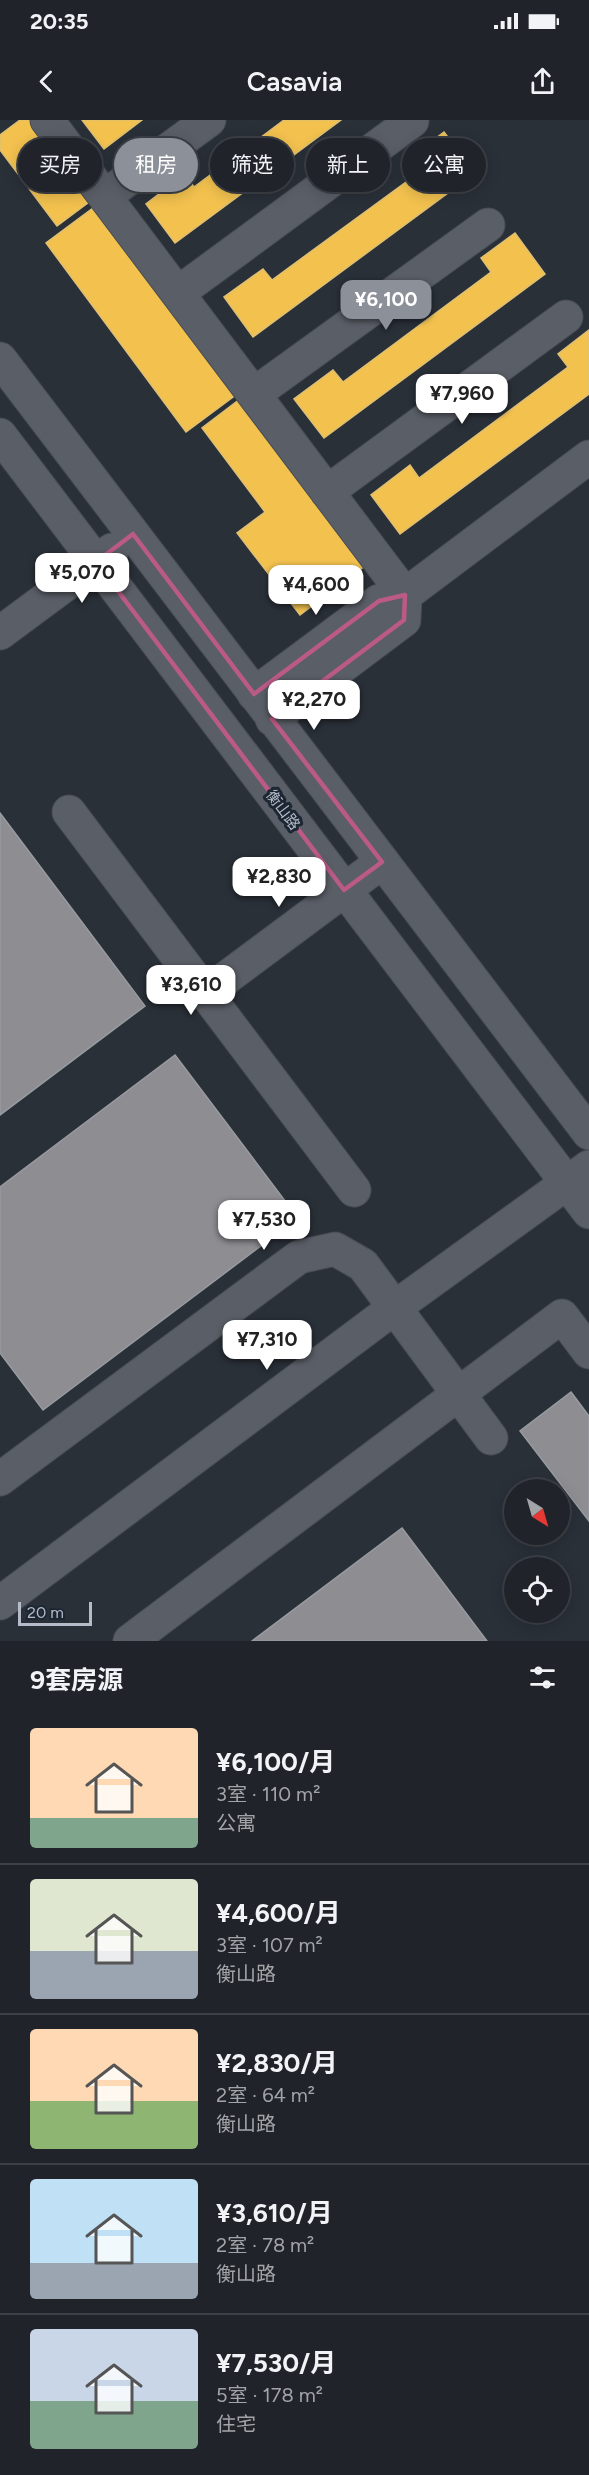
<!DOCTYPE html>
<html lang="zh">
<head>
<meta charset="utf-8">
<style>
	:root { --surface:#20242a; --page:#2d3036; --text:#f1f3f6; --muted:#a2a4a8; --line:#3d4147; --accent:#8c9099 }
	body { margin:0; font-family:Figtree,"Noto Sans SC",sans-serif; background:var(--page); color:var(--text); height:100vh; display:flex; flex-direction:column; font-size:22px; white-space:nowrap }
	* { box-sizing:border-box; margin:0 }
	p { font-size:20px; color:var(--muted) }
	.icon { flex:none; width:33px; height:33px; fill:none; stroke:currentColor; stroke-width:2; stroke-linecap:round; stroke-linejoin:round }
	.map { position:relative; height:1521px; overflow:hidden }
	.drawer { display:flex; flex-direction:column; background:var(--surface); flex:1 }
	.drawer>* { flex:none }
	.top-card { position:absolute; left:18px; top:18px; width:554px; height:54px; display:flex; gap:12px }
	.needle { width:39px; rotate:143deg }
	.fabs { position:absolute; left:504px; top:1359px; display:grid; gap:12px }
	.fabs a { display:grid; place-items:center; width:66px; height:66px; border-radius:50%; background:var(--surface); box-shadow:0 3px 15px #0003,0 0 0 2px var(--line); font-size:30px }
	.scale { position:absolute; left:18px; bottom:15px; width:74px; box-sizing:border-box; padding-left:6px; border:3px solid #b4bcc9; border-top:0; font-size:16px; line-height:21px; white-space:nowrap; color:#b4bcc9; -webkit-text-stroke:4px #1d2633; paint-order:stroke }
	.price { position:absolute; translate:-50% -51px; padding:0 14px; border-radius:12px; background:#fff; color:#222; font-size:20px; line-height:39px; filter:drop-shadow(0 2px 3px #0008) }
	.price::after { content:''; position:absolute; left:50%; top:36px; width:18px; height:14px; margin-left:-9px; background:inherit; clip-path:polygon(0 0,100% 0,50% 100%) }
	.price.selected { background:var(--accent); color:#fff }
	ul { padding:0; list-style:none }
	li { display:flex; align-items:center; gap:18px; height:150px; padding:0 30px }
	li+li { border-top:2px solid var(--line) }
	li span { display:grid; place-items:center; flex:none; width:168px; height:120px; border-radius:6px; color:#555 }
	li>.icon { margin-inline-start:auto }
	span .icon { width:72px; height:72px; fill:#fffc; stroke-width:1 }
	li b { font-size:26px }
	h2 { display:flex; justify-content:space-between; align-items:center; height:72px; padding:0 30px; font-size:26px }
	.pill { padding:0 21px; border-radius:27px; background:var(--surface); box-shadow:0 3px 15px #0003,0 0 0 2px var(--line); font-size:21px; line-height:54px }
	.pill.selected { background:var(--accent); color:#fff }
	.status { display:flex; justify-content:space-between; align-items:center; height:42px; padding:0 30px; background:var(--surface); direction:ltr }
	.status svg { height:16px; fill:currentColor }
	header { display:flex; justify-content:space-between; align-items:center; height:78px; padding:0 30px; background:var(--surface); font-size:27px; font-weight:600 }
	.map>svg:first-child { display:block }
	.homes { fill:#f2c14e; stroke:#dfc073; stroke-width:1.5 }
	.industry { fill:#8d8d92; stroke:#999ba2; stroke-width:1.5 }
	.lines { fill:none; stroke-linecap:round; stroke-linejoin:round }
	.minor-casing { stroke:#484c53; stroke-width:35 }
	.minor { stroke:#5a5e66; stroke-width:33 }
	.marked { fill:none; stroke:#bc5a87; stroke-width:4.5; stroke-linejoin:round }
	.labels { text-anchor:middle; stroke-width:6; stroke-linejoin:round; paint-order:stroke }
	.street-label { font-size:15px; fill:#b4bcc9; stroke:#1d2633 }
</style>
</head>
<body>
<div class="status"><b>20:35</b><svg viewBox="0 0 49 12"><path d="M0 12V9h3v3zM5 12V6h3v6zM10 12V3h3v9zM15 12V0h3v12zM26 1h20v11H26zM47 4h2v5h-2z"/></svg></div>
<header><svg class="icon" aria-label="back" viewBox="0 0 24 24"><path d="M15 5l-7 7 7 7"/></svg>Casavia<svg class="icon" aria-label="share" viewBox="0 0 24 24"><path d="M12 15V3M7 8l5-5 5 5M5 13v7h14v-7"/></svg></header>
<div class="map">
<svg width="589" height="1521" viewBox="0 0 589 1521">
	<rect width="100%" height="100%" fill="#2a3038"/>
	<path class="homes" d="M20,0H35L93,79L57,106L0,30V15Z
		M82,0H142L104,29Z
		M284,0H341L175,123L146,84L185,54L194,67Z
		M444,12L475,53L253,217L224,177L263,149L272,160L421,51L411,37Z
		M97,85L237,274L186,312L46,123Z
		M515,113L545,154L324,318L294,279L333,250L343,262L491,152L481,138Z
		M589,210V274L400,414L371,375L410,345L419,358L568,247L558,234Z
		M240,279L366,445L300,495L237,413L265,392L202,308Z"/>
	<path class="industry" d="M0,693L145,886L0,995Z
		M175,935L298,1098L43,1290L0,1233V1067Z
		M571,1272L589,1296V1401L520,1311Z
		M402,1408L487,1521H252Z"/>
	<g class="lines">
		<g class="minor-casing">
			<path id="minor" d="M47,0L405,475L589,337
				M105,76L209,0
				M178,173L412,1
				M0,239L589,1013
				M254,274L488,105
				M0,315L589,1092
				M327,372L566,197
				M0,513L112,430
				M254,574L379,481L405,475L404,500L272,599
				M69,692L354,1070
				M206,873L382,742
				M0,1359L299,1137L335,1129L363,1145L491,1318
				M0,1483L394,1188L589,1047
				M130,1521L562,1196L589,1232"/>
		</g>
		<use href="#minor" class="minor"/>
	</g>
	<path class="marked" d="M133,414L254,574L379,481L405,475L404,500L272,599L382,742L344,770L96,442Z"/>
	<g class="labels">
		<g class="street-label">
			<text transform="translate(283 690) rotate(53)" y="5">衡山路</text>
		</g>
	</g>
</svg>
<div class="fabs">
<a><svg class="needle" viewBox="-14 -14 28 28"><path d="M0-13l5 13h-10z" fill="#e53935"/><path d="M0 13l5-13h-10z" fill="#a2a4a8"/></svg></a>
<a><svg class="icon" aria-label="locate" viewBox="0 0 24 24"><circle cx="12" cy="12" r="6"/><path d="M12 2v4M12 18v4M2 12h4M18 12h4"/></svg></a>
</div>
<div class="scale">20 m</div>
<b class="price selected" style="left:386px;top:211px">¥6,100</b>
<b class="price" style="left:462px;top:305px">¥7,960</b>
<b class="price" style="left:82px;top:484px">¥5,070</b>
<b class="price" style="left:316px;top:496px">¥4,600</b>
<b class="price" style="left:314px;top:611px">¥2,270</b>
<b class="price" style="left:279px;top:788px">¥2,830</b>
<b class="price" style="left:191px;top:896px">¥3,610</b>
<b class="price" style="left:264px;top:1131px">¥7,530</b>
<b class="price" style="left:267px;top:1251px">¥7,310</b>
<div class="top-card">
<a class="pill">买房</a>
<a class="pill selected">租房</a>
<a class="pill">筛选</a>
<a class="pill">新上</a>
<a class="pill">公寓</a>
</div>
</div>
<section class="drawer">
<h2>9套房源<svg class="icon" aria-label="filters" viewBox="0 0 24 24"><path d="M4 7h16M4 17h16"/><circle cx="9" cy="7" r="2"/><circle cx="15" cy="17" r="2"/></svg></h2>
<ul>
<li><span style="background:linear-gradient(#ffd9b3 75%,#7fa58c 0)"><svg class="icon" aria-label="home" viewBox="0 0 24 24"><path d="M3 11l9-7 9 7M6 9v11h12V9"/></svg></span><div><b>¥6,100/月</b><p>3室 · 110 m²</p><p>公寓</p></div></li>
<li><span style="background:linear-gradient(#dfe7d0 60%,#9aa5b1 0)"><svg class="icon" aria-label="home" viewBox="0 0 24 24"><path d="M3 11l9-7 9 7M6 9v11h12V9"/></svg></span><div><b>¥4,600/月</b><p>3室 · 107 m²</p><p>衡山路</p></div></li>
<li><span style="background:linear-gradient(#ffd9b3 60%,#8fb573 0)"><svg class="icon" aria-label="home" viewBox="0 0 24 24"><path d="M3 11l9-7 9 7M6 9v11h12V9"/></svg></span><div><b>¥2,830/月</b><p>2室 · 64 m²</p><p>衡山路</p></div></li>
<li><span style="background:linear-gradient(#bfe0f5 70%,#9aa5b1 0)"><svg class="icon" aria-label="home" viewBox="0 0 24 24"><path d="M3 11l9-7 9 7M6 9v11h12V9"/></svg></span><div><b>¥3,610/月</b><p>2室 · 78 m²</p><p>衡山路</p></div></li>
<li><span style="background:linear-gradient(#c9d6e8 60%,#7fa58c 0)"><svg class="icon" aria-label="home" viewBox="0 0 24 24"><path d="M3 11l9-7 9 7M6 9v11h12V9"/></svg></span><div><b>¥7,530/月</b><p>5室 · 178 m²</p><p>住宅</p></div></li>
</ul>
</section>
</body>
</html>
